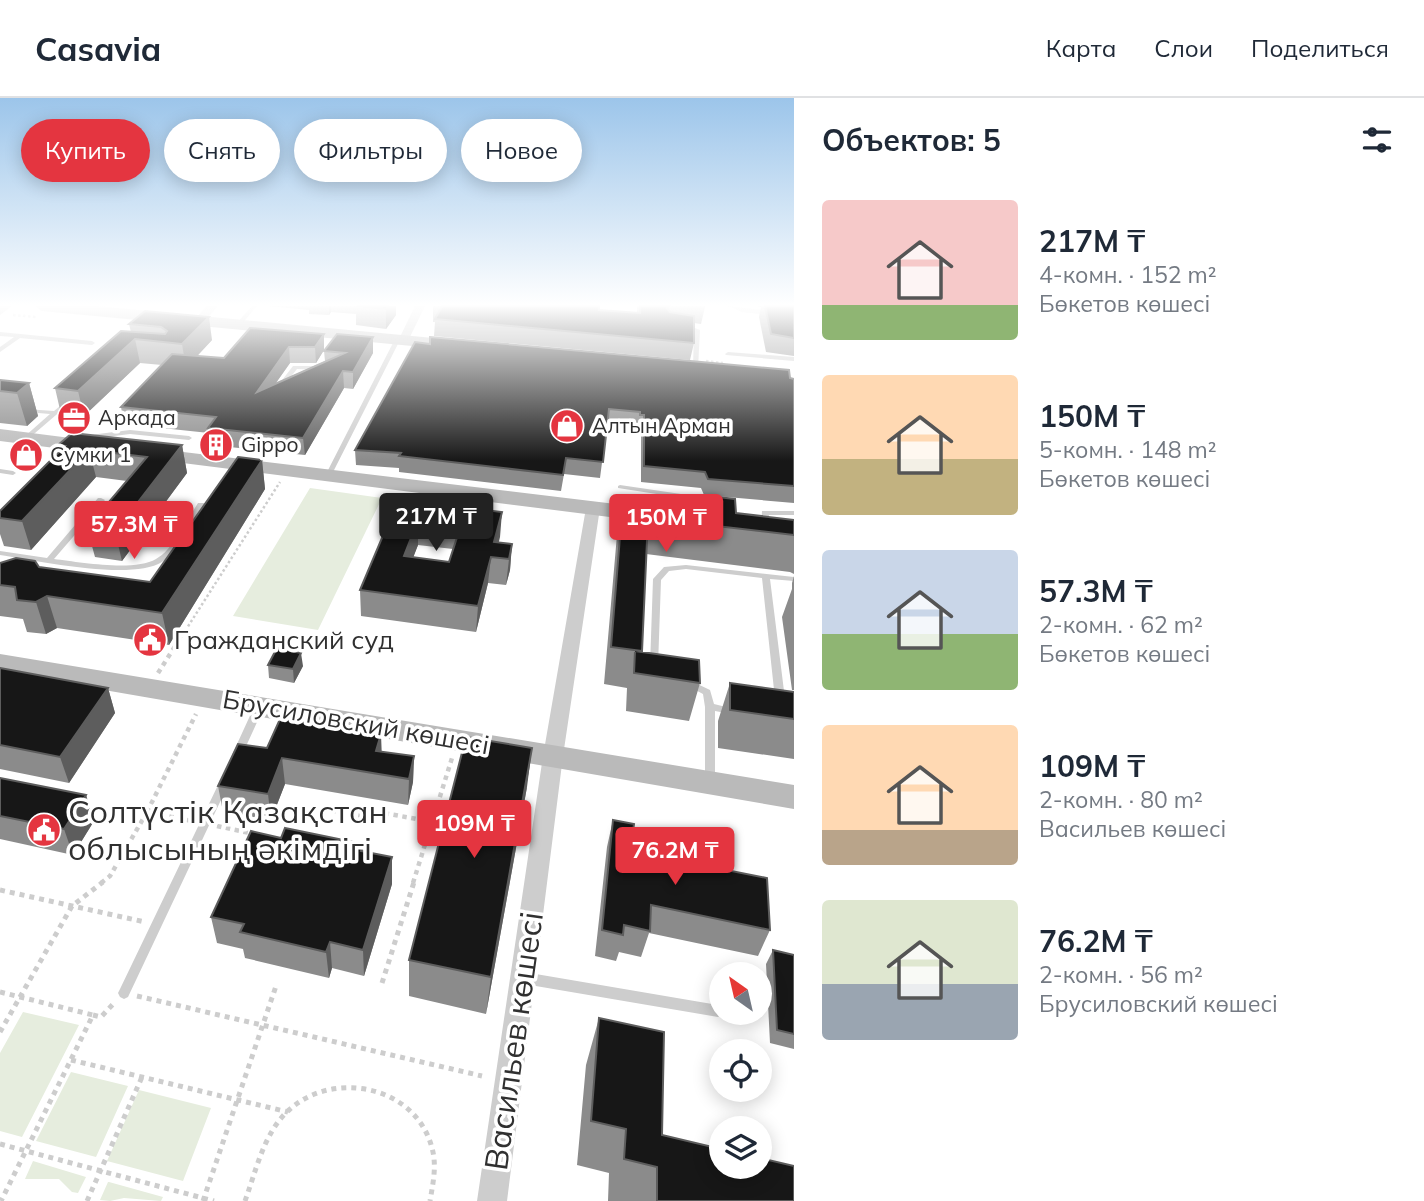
<!DOCTYPE html>
<html lang="ru">
<head>
<meta charset="utf-8">
<style>
	:root { --surface:#fff; --page:#f2f2f3; --text:#1f2937; --muted:#747a83; --line:#e0e1e3; --accent:#e43540 }
	body { margin:0; font-family:Mulish,sans-serif; background:var(--page); color:var(--text); height:100vh; display:flex; flex-direction:column; font-size:26px; white-space:nowrap }
	* { box-sizing:border-box; margin:0 }
	p { font-size:23px; color:var(--muted) }
	.icon { flex:none; width:38px; height:38px; fill:none; stroke:currentColor; stroke-width:2; stroke-linecap:round; stroke-linejoin:round }
	.map { position:relative; flex:1; overflow:hidden }
	.sheet { display:flex; flex-direction:column; background:var(--surface); width:630px }
	.sheet>* { flex:none }
	.hud { position:absolute; left:21px; top:21px; width:665px; height:63px; display:flex; gap:14px }
	.needle { width:46px; rotate:326deg }
	.fabs { position:absolute; left:709px; top:864px; display:grid; gap:14px }
	.fabs a { display:grid; place-items:center; width:63px; height:63px; border-radius:50%; background:var(--surface); box-shadow:0 4px 18px #0003; font-size:35px }
	.price { position:absolute; translate:-50% -60px; padding:0 16px; border-radius:7px; background:var(--accent); color:#fff; font-size:23px; line-height:46px; filter:drop-shadow(0 2px 4px #0008) }
	.price::after { content:''; position:absolute; left:50%; top:42px; width:21px; height:16px; margin-left:-10px; background:inherit; clip-path:polygon(0 0,100% 0,50% 100%) }
	.price.active { background:#222; color:#fff }
	ul { padding:0; list-style:none }
	li { display:flex; align-items:center; gap:21px; height:175px; padding:0 28px }
	li span { display:grid; place-items:center; flex:none; width:196px; height:140px; border-radius:7px; color:#555 }
	li>.icon { margin-inline-start:auto }
	span .icon { width:84px; height:84px; fill:#fffc; stroke-width:1 }
	li b { font-size:30px }
	h2 { display:flex; justify-content:space-between; align-items:center; height:84px; padding:0 28px; font-size:30px }
	.tag { padding:0 24px; border-radius:32px; background:var(--surface); box-shadow:0 4px 18px #0003; font-size:24px; line-height:63px }
	.tag.active { background:var(--accent); color:#fff }
	header { display:flex; align-items:center; gap:42px; box-sizing:border-box; height:98px; padding:0 35px; background:var(--surface); border-bottom:2px solid var(--line) }
	header strong { font-size:33px }
	nav { display:flex; gap:38px; margin-inline-start:auto; font-size:24px }
	main { display:flex; flex:1; min-height:0 }
	.map>svg:first-child { display:block }
	.green { fill:#e6edde }
	.lines { fill:none; stroke-linecap:round; stroke-linejoin:round }
	.path-far2 { stroke:#cdcdcd; stroke-width:2.5; stroke-dasharray:2.5 2.5; stroke-linecap:butt }
	.path-far1 { stroke:#cdcdcd; stroke-width:4.5; stroke-dasharray:4.5 4.5; stroke-linecap:butt }
	.path { stroke:#cdcdcd; stroke-width:5; stroke-dasharray:5 5; stroke-linecap:butt }
	.lane { fill:#cdcdcd; fill-rule:evenodd }
	.street { fill:#cdcdcd; fill-rule:evenodd }
	.secondary { fill:#bababa; fill-rule:evenodd }
	.wall { fill:#8b8b8b; fill-rule:evenodd }
	.shaded-wall { fill:#5d5d5d }
	.building { fill:#171717; stroke:#5d5d5d; stroke-width:2; fill-rule:evenodd }
	.labels { text-anchor:middle; stroke-width:7; stroke-linejoin:round; paint-order:stroke }
	.far-poi-label { font-size:21px; fill:#303030; stroke:#fff; text-anchor:start }
	.poi-label { font-size:26px; fill:#303030; stroke:#fff; text-anchor:start }
	.street-label { font-size:26px; fill:#303030; stroke:#fff }
	.near-poi-label { font-size:32px; fill:#303030; stroke:#fff; text-anchor:start }
	.near-street-label { font-size:32px; fill:#303030; stroke:#fff }
</style>
</head>
<body>
<header>
<strong>Casavia</strong>
<nav><a>Карта</a><a>Слои</a><a>Поделиться</a></nav>
</header>
<main>
<div class="map">
<svg width="794" height="1103" viewBox="0 0 794 1103">
	<rect width="100%" height="100%" fill="#fff"/>
	<path class="green" d="M310,390L382,400L318,532L233,518Z
		M23,914L79,927L22,1039L0,1033V955Z
		M71,974L128,988L96,1059L36,1043Z
		M139,992L211,1010L183,1083L107,1063Z
		M33,1063L86,1079L78,1095L72,1094L59,1081H25Z
		M108,1084H109L163,1099L161,1103L124,1100L110,1103L100,1102Z"/>
	<g class="lines">
		<path class="path-far2" d="M13,217L36,219
			M706,263L723,265
			M180,541L280,384"/>
		<path class="path-far1" d="M158,575L181,539
			M314,709L366,719L384,715L433,724
			M147,714L196,616
			M217,728L254,736
			M101,785L110,778L147,714L192,723
			M413,785L452,660"/>
		<path class="path" d="M0,792L145,824
			M382,885L414,784
			M0,894L93,917L1,1103
			M137,898L482,978
			M93,917L101,919L115,904
			M0,934L72,808L103,784
			M71,962L288,1014
			M0,1046L214,1103
			M87,1103L142,979
			M203,1103L276,888
			M245,1103C256,1073 264,1034 289,1012C334,971 416,988 432,1050C437,1068 433,1085 430,1103"/>
		<path class="lane" d="M252,208H257L240,228H236V226Z
			M728,208L794,216V220L742,214Z
			M683,227H687L700,232L698,271L693,270L694,233L683,229Z
			M0,234L92,243L95,245L92,247L20,240L0,254V249L14,239L0,238Z
			M395,241L400,242L331,378L330,379H326L325,378Z
			M728,254L794,259V263L726,257L725,256Z
			M293,268H319L322,270L319,272L297,271L281,291H277L276,290Z
			M65,304L70,305L28,341H24V339L50,316L27,314L25,313V311L54,313Z
			M130,332L189,338L192,340L189,342L130,336L90,341L87,339L90,337Z
			M0,371L13,373L16,375L13,377L0,375Z
			M620,387L708,400L712,402L708,404L618,390V388Z
			M98,400H101L105,402L54,461C79,464 134,474 156,461C174,451 187,422 198,405H204L205,407C193,424 180,453 162,464C132,483 37,463 0,457V453L47,460Z
			M762,413H794V417H769V429L765,431L761,429Z
			M686,467L794,479V483L770,481L785,601L783,603H777L775,601L762,480L686,471L669,473L661,482L658,568L654,571L651,570L650,568L653,481L664,469Z
			M689,582L710,592L714,606L734,611L736,613L734,615L731,616L715,613V683L714,686L710,687L706,686L705,683V609L703,596L686,587L684,585L686,583Z
			M259,606L262,607L264,609L242,657L240,660H234L232,657L254,609L256,607Z
			M224,681L228,682L229,685L128,899L124,901L120,899L118,895L120,891L219,685L220,682Z
			M524,874L718,907L721,908V915H723L722,917L718,919L524,886L520,884L518,880L520,876Z"/>
		<path class="street" d="M207,208H218L203,225H195V221Z
			M415,208H425L407,245H399L398,243Z
			M593,406L600,410L563,658L507,1103H477L543,658L586,410Z"/>
		<path class="secondary" d="M0,208H12L0,217Z
			M35,208H96L465,243L473,248L465,253L42,213Z
			M0,331L94,343L101,345L104,349L101,353L94,355L0,343Z
			M150,350L657,411L665,413L668,418L665,423L657,425L143,360L140,356L143,352Z
			M0,556L794,687V711L0,574Z"/>
	</g>
	<path class="wall" d="M268,208H396V217L386,231L356,227V216L331,214L329,217L309,216V212Z
		M433,208H599V212L637,215V208H705V209L701,226L694,225V245L690,262L434,238L435,224H433Z
		M757,208H794V258L766,254L759,219L761,209Z
		M145,213L212,242L197,258L224,260L324,236V252L316,265H290L276,285L325,263L324,253L373,255L353,291L344,290L305,357L210,347L209,335L124,326L121,309L162,267L140,265L84,318L61,316L55,290L131,234L129,226Z
		M790,280L794,281V405L704,397L701,390L641,384V332H637V329L607,326L600,380L564,376L561,393L399,374V370L356,367L355,352Z
		M0,282L29,285L38,318L27,328L0,325Z
		M58,347H182L187,375L122,463L95,459L87,430L127,383L96,379L31,452L4,448L0,436V413L60,354Z
		M262,362L265,391L169,547L57,530L46,536L27,534L23,521L0,518V465L39,469L150,484Z
		M699,397L736,415L794,422V476L790,474L646,456L642,554L700,585L689,623L626,613L627,590L604,586L617,437L623,402L696,411Z
		M398,402L502,414L498,445L512,446L510,472L506,487L488,485L476,534L361,518L360,492ZM418,447L453,451L449,464L413,459Z
		M794,478V592H792L782,519L792,491V485Z
		M268,567L303,568L294,585L269,580Z
		M0,570L108,590L115,615L69,685L0,671Z
		M730,585L794,594V661L718,650V623Z
		M267,650L381,654L414,658L413,684L408,707L285,686L271,722L223,714L218,688Z
		M0,680L86,697L94,723L73,757L0,741Z
		M527,689L486,916L409,898V862Z
		M613,722L633,733L656,758L770,832L758,858L649,835L641,859L619,854L616,863L595,858L607,749Z
		M281,740L363,746L364,753L392,759V786L364,878L332,870L329,880L245,860L243,851L217,845L211,819Z
		M773,852L794,857V951L770,945L766,866Z
		M599,920L662,1037L794,1103H608L609,1075L577,1067L586,967Z"/>
	<path class="shaded-wall" d="M329,208H331V214L329,217Z
		M388,208H396V217L386,231V211Z
		M209,219L212,242L186,270L182,246Z
		M324,236V252L316,265L315,249Z
		M373,239V255L353,291V274Z
		M135,241L140,265L84,318L78,293Z
		M289,249L290,265L258,310L257,294Z
		M343,273L344,290L305,357L303,340Z
		M29,285L38,318L27,328L17,295Z
		M182,347L187,375L122,463L115,434Z
		M89,352L96,379L31,452L22,423Z
		M262,362L265,391L169,547L162,515Z
		M502,414L500,439L495,460L494,444Z
		M418,422V447L404,484V458Z
		M512,446L510,472L506,487L509,461Z
		M491,459L488,485L476,534L478,508Z
		M47,498L57,530L46,536L36,504Z
		M301,555L303,568L294,585L293,571Z
		M108,590L115,615L69,685L60,659Z
		M381,636L382,662L376,653Z
		M532,650L527,689L486,916L491,879Z
		M414,658L413,684L408,707L409,681Z
		M282,660L285,686L271,722L268,696Z
		M86,697L94,723L73,757L64,731Z
		M392,759V786L364,878L363,852Z
		M330,844L332,870L329,880L326,854Z"/>
	<path class="building" d="M357,208H388L386,211Z
		M442,208H599V212L640,215V208H669L667,210L670,214L694,218V245L435,221Z
		M765,208H794V240L771,236Z
		M145,213L209,219L182,246L135,241L78,293L55,290L121,233L165,236L167,233L161,229L129,226Z
		M250,230L324,236L315,249H289L257,294L345,255L324,253L337,236L373,239L353,274L343,273L303,340L208,330L216,319L121,309L172,256L224,260Z
		M430,239L789,272L790,280L794,281V388L708,381L705,374L644,368V317H640V314L609,311L603,364L566,360L563,377L399,358L401,355L355,352L415,244L430,246Z
		M0,282L29,285L17,295L0,293Z
		M72,335L182,347L115,434L87,430L147,359L89,352L22,423L0,420V413L65,348L58,347Z
		M238,359L262,362L162,515L47,498L36,504L17,502L15,489L0,487V465L16,460L35,463L39,469L150,484Z
		M699,397L735,401L736,415L794,422V437L648,420L642,553L611,549L623,402L699,411Z
		M398,402L502,414L494,444L512,446L509,461L491,459L478,508L360,492ZM418,422L461,427L449,464L404,458Z
		M277,550L301,555L293,571L268,567Z
		M635,553L699,562L700,585L634,575Z
		M0,570L108,590L60,659L0,647Z
		M730,585L794,594V621L730,612Z
		M280,621L381,636L376,653L414,658L409,681L282,660L268,696L218,688L238,646L267,650Z
		M466,639L532,650L491,879L409,862Z
		M0,680L86,697L64,731L0,718Z
		M613,722L634,726L633,733L657,738L656,758L767,780L770,832L651,807L650,833L624,827L623,837L602,832Z
		M285,730L363,746L361,753L392,759L363,852L330,844L326,854L240,834L244,826L211,819L251,733L281,740Z
		M773,852L794,857V936L777,932Z
		M599,920L664,934L662,1037L721,1051V1069H760V1060L794,1068V1103H657V1069L624,1061L626,1031L591,1023Z"/>
	<linearGradient id="sky" x2="0" y2="1"><stop stop-color="#9cc5ea"/><stop offset="0.57" stop-color="#fff"/><stop offset="1" stop-color="#fff" stop-opacity="0"/></linearGradient>
	<rect width="794" height="363" fill="url(#sky)"/>
	<defs>
		<g id="office-disc" transform="scale(1.75)"><circle r="9.5" fill="#e43540" stroke="#fff"/><path d="M-6-3h4V-5.5h4V-3h4V5H-6ZM-1-4.5V-3h2v-1.5ZM-6 0V1H6V0Z" fill="#fff"/></g>
		<g id="shop-disc" transform="scale(1.75)"><circle r="9.5" fill="#e43540" stroke="#fff"/><path d="M-5-2.5h2.3a2.7 3.5 0 0 1 5.4 0H5L5.5 6h-11ZM-1.5-2.5h3a1.5 2.3 0 0 0-3 0Z" fill="#fff"/></g>
		<g id="building-disc" transform="scale(1.75)"><circle r="9.5" fill="#e43540" stroke="#fff"/><path d="M-4-6H4V6H1V3H-1V6H-4ZM-2.5-4.3h1.7v1.8h-1.7ZM.8-4.3h1.7v1.8H.8ZM-2.5-1h1.7V.8h-1.7ZM.8-1h1.7V.8H.8Z" fill="#fff"/></g>
		<g id="civic-disc" transform="scale(1.75)"><circle r="9.5" fill="#e43540" stroke="#fff"/><path d="M-.6-6.5H3V-4.5H.6V-3L4-1V1h2V6H-6V1h2V-1L-.6-3ZM-1.2 2.5V6h2.4V2.5Z" fill="#fff"/></g>
	</defs>
	<g fill-rule="evenodd">
		<use href="#office-disc" x="74" y="320"/>
		<use href="#shop-disc" x="567" y="328"/>
		<use href="#building-disc" x="216" y="347"/>
		<use href="#shop-disc" x="26" y="357"/>
		<use href="#civic-disc" x="150" y="542"/>
		<use href="#civic-disc" x="44" y="732"/>
	</g>
	<g class="labels">
		<g class="far-poi-label">
			<text x="98" y="327">Аркада</text>
			<text x="592" y="335">Алтын Арман</text>
			<text x="241" y="354">Gippo</text>
			<text x="50" y="364">Сумки 1</text>
		</g>
		<g class="poi-label">
			<text x="174" y="551">Гражданский суд</text>
		</g>
		<g class="street-label">
			<text transform="translate(356 624) rotate(10)" y="9">Брусиловский көшесі</text>
		</g>
		<g class="near-poi-label">
			<text x="68" y="725">Солтүстік Қазақстан<tspan x="68" dy="37">облысының әкімдігі</tspan></text>
		</g>
		<g class="near-street-label">
			<text transform="translate(514 943) rotate(-82)" y="11">Васильев көшесі</text>
		</g>
	</g>
</svg>
<div class="fabs">
<a><svg class="needle" viewBox="-14 -14 28 28"><path d="M0-13l5 13h-10z" fill="#e53935"/><path d="M0 13l5-13h-10z" fill="#747a83"/></svg></a>
<a><svg class="icon" aria-label="locate" viewBox="0 0 24 24"><circle cx="12" cy="12" r="6"/><path d="M12 2v4M12 18v4M2 12h4M18 12h4"/></svg></a>
<a><svg class="icon" aria-label="layers" viewBox="0 0 24 24"><path d="M12 4l9 5-9 5-9-5zM3 14l9 5 9-5"/></svg></a>
</div>
<b class="price active" style="left:436px;top:455px">217M ₸</b>
<b class="price" style="left:666px;top:456px">150M ₸</b>
<b class="price" style="left:134px;top:463px">57.3M ₸</b>
<b class="price" style="left:474px;top:762px">109M ₸</b>
<b class="price" style="left:675px;top:789px">76.2M ₸</b>
<div class="hud">
<a class="tag active">Купить</a>
<a class="tag">Снять</a>
<a class="tag">Фильтры</a>
<a class="tag">Новое</a>
</div>
</div>
<section class="sheet">
<h2>Объектов: 5<svg class="icon" aria-label="filters" viewBox="0 0 24 24"><path d="M4 7h16M4 17h16"/><circle cx="9" cy="7" r="2"/><circle cx="15" cy="17" r="2"/></svg></h2>
<ul>
<li><span style="background:linear-gradient(#f6c9c9 75%,#8fb573 0)"><svg class="icon" aria-label="home" viewBox="0 0 24 24"><path d="M3 11l9-7 9 7M6 9v11h12V9"/></svg></span><div><b>217M ₸</b><p>4-комн. · 152 m²</p><p>Бөкетов көшесі</p></div></li>
<li><span style="background:linear-gradient(#ffd9b3 60%,#c2b280 0)"><svg class="icon" aria-label="home" viewBox="0 0 24 24"><path d="M3 11l9-7 9 7M6 9v11h12V9"/></svg></span><div><b>150M ₸</b><p>5-комн. · 148 m²</p><p>Бөкетов көшесі</p></div></li>
<li><span style="background:linear-gradient(#c9d6e8 60%,#8fb573 0)"><svg class="icon" aria-label="home" viewBox="0 0 24 24"><path d="M3 11l9-7 9 7M6 9v11h12V9"/></svg></span><div><b>57.3M ₸</b><p>2-комн. · 62 m²</p><p>Бөкетов көшесі</p></div></li>
<li><span style="background:linear-gradient(#ffd9b3 75%,#b9a48a 0)"><svg class="icon" aria-label="home" viewBox="0 0 24 24"><path d="M3 11l9-7 9 7M6 9v11h12V9"/></svg></span><div><b>109M ₸</b><p>2-комн. · 80 m²</p><p>Васильев көшесі</p></div></li>
<li><span style="background:linear-gradient(#dfe7d0 60%,#9aa5b1 0)"><svg class="icon" aria-label="home" viewBox="0 0 24 24"><path d="M3 11l9-7 9 7M6 9v11h12V9"/></svg></span><div><b>76.2M ₸</b><p>2-комн. · 56 m²</p><p>Брусиловский көшесі</p></div></li>
</ul>
</section>
</main>
</body>
</html>
